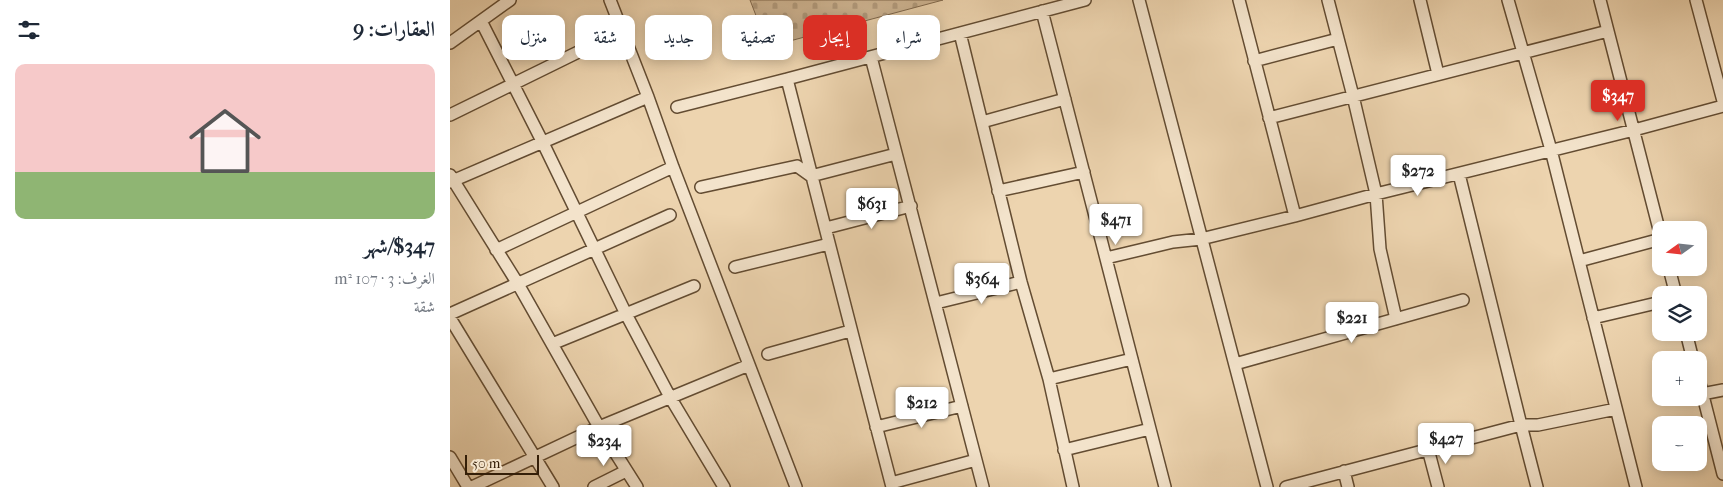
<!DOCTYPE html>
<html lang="ar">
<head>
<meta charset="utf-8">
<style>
	:root { --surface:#fff; --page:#f2f2f3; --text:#1f2937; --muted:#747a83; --accent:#d93025 }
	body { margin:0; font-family:"IM FELL French Canon",Amiri,serif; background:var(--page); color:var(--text); direction:rtl; height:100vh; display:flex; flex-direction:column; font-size:19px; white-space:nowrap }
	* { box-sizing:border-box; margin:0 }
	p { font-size:16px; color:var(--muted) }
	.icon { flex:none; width:28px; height:28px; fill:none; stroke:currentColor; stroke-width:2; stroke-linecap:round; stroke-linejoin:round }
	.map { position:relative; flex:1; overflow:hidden; direction:ltr }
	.sheet { display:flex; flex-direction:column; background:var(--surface); width:450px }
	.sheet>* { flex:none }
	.hud { position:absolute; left:15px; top:15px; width:475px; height:45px; direction:rtl; display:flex; gap:10px }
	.needle { width:32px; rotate:255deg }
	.fabs { position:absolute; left:1202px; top:221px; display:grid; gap:10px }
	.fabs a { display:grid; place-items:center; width:55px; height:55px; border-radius:10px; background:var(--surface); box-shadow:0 2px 12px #0003; font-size:25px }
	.scale { position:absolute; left:15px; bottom:12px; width:74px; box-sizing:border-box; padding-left:5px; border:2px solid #351f08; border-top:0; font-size:14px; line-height:18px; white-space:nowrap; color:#351f08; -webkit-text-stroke:4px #f3e3cb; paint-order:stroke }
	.price { position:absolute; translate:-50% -42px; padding:0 11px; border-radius:5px; background:#fff; color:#222; font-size:16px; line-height:32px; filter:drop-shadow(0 1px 2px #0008) }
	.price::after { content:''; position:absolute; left:50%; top:30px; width:15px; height:11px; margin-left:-8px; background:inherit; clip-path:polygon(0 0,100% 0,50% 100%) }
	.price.current { background:var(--accent); color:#fff }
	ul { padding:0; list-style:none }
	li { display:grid; align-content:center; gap:10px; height:265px; padding:0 15px }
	li span { display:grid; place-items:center; height:155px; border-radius:10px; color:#555 }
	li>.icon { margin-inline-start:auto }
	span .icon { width:90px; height:90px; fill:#fffc; stroke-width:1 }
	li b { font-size:21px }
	h2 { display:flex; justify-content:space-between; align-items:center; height:60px; padding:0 15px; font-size:21px }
	.pill { padding:0 18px; border-radius:10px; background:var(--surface); box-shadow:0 2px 12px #0003; font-size:18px; line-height:45px }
	.pill.current { background:var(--accent); color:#fff }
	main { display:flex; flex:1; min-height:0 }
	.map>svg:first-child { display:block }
	.cemetery { fill:url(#cemetery-stones); stroke:#826a4e }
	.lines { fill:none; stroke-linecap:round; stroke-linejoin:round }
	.minor-casing { stroke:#634c32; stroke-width:14 }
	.minor { stroke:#f3e3cb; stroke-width:11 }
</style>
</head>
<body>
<main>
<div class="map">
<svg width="1273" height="487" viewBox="0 0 1273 487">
	<defs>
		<pattern id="cemetery-stones" width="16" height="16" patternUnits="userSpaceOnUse" patternTransform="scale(1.25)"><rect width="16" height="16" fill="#ceb593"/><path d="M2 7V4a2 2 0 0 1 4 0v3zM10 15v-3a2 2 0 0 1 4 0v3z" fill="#b29b7d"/></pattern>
	</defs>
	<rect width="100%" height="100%" fill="#edd4af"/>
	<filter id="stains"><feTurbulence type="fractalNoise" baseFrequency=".004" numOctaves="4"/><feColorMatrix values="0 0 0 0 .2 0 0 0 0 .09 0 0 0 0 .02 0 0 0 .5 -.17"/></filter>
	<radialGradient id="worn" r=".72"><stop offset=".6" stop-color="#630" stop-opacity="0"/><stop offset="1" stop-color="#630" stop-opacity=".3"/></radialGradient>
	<path class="cemetery" d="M300,0H493L321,46L310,26Z"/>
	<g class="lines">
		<g class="minor-casing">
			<path id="minor" d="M160,0L198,97L223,167L346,487
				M689,0L817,487
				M789,0L845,216
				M878,0L903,96L926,194L930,249L946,319
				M970,0L988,74
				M1058,0L1101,150L1186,487
				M1150,0L1211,237
				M1246,0L1273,101
				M592,11L715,487
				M31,21L93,143L176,314L220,397L274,487
				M510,33L571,282L599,379L623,487
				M0,43L60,0
				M421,57L533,487
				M804,61L888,39
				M337,79C371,216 407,351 442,487
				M227,107L337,79L635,0
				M0,115L173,30
				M819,118L1158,31
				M532,122L615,99
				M1009,174L1071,425L1087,487
				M0,175L68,284L149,427L187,487
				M0,182L198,97
				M251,187L347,166L361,176L446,154
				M548,191L634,172
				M376,228L461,206
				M46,250L223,167
				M656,258L723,242L751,239L845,216L926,194L1184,130L1273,106
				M1129,261L1211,239
				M285,267L379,244
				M1219,268L1226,295
				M486,303L571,282
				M0,314L220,215
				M0,318L103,487
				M1143,318L1211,302
				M1236,332L1243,360
				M102,344L244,286
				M318,354L400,331
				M785,364L1013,300
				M599,379L682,359
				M1249,380L1273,474
				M1252,394L1273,390
				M426,427L512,406
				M978,449L988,487
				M614,450L700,429
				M0,457L18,487
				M894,471L898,487
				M441,483L526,460
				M22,487L149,427L299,365
				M144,487L176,471
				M836,487L1071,425H1088L1166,409"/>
		</g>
		<use href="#minor" class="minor"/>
	</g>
	<rect width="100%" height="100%" filter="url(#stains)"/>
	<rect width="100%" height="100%" fill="url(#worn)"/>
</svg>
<div class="fabs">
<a><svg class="needle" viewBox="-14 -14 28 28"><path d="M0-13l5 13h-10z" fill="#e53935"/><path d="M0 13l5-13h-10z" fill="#747a83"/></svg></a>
<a><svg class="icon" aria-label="layers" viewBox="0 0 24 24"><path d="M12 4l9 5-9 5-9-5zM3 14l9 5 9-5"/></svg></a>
<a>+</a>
<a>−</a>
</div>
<div class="scale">50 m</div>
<b class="price current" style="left:1168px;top:122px">$347</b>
<b class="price" style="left:968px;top:197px">$272</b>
<b class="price" style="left:422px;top:230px">$631</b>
<b class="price" style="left:666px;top:246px">$471</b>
<b class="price" style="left:532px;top:305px">$364</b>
<b class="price" style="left:902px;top:344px">$221</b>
<b class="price" style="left:472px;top:429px">$212</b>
<b class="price" style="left:996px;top:465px">$427</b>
<b class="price" style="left:154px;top:467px">$234</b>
<div class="hud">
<a class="pill">شراء</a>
<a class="pill current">إيجار</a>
<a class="pill">تصفية</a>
<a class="pill">جديد</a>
<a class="pill">شقة</a>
<a class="pill">منزل</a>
</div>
</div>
<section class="sheet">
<h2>العقارات: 9<svg class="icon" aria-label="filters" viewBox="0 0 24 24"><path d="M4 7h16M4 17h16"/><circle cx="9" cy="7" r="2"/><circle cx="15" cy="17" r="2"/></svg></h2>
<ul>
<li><span style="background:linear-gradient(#f6c9c9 70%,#8fb573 0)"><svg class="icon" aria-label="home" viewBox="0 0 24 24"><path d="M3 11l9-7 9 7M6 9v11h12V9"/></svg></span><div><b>$347/شهر</b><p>الغرف: 3 · 107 m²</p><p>شقة</p></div></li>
</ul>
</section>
</main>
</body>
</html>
